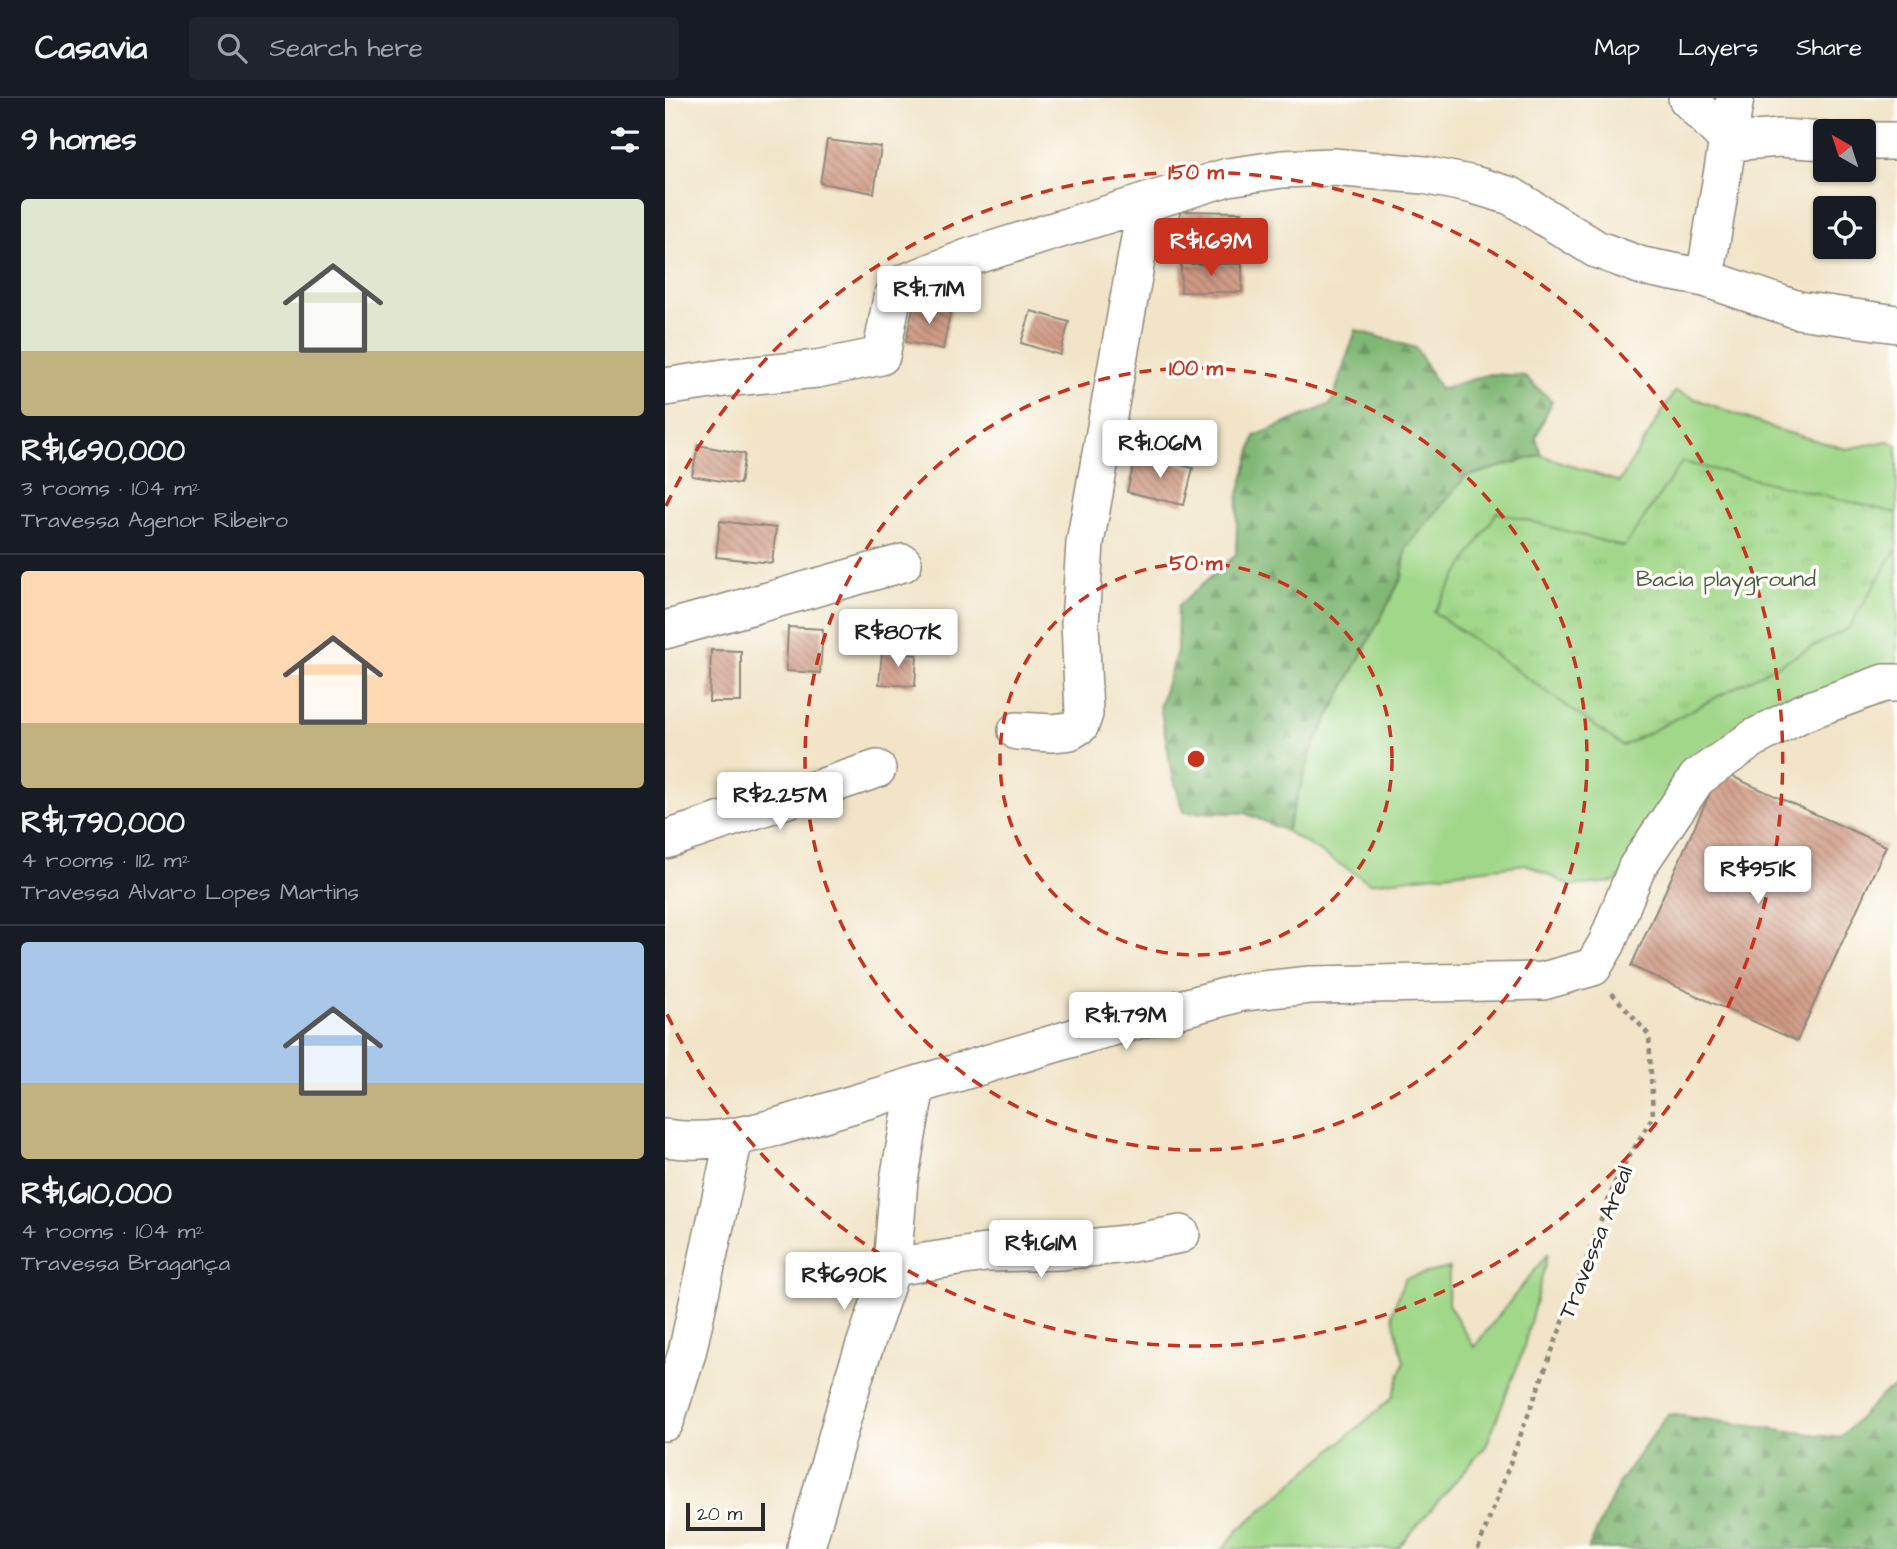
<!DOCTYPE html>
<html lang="en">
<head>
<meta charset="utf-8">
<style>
	:root { --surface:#171b24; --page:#20242c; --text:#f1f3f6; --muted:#9ea1a6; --line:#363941; --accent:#c8321e }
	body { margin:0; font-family:"Architects Daughter",sans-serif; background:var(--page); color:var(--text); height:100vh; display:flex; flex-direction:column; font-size:26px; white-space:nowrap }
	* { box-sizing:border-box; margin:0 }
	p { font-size:23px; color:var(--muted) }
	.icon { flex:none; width:38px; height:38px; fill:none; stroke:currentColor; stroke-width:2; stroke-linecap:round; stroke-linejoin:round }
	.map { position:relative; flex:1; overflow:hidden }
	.drawer { display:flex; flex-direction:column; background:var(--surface); width:665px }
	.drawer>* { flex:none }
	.needle { width:46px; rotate:321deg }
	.tools { position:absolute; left:1148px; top:21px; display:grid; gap:14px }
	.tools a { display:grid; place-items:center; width:63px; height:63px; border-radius:7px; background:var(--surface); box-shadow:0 2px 5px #0004; font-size:35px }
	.scale { position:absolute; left:21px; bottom:18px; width:79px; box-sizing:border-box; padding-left:7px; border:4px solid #2b2b2b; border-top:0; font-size:19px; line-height:24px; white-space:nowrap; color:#2b2b2b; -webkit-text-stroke:5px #fdfcf7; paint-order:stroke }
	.price { position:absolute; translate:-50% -60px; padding:0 16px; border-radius:7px; background:#fff; color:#222; font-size:23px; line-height:46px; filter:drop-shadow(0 2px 4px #0008) }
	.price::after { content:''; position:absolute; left:50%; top:42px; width:21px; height:16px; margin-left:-10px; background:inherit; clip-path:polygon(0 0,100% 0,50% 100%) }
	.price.current { background:var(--accent); color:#fff }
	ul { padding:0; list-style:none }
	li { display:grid; align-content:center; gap:14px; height:371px; padding:0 21px }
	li+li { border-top:2px solid var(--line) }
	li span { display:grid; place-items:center; height:217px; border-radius:7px; color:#555 }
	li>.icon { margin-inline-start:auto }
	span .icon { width:126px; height:126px; fill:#fffc; stroke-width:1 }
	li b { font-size:30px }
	h2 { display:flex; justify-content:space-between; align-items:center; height:84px; padding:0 21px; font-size:30px }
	header { display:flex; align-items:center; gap:42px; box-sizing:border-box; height:98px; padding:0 35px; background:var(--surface); border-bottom:2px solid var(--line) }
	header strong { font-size:33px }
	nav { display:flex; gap:38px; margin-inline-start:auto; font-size:24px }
	.search { width:490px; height:63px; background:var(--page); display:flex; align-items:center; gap:18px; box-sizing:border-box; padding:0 24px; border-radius:7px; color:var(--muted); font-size:26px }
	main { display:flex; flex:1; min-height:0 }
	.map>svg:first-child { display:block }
	.grass { fill:#a0d789; stroke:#66815a; stroke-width:2 }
	.forest { fill:url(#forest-firs); stroke:#567250; stroke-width:2 }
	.park { fill:url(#park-tufts); stroke:#66815a; stroke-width:2 }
	.building { fill:url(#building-back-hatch) }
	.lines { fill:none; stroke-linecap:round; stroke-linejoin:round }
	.minor-casing { stroke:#8e887a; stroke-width:40 }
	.path { stroke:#8e887a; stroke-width:4.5; stroke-dasharray:5 5; stroke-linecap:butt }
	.minor { stroke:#fff; stroke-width:37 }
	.ring { fill:none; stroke:#c8321e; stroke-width:3.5; stroke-dasharray:12 9 }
	.labels { text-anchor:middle; stroke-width:7; stroke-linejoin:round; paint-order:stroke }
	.park-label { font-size:23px; fill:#4e5f47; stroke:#fdfcf7 }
	.street-label { font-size:23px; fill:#2b2b2b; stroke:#fdfcf7 }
	.centre { fill:#c8321e; stroke:#fdfcf7; stroke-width:3.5 }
	.ring-label { font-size:21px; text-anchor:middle; font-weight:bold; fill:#c8321e; stroke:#fdfcf7; stroke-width:7; stroke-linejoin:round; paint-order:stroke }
</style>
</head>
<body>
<header>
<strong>Casavia</strong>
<div class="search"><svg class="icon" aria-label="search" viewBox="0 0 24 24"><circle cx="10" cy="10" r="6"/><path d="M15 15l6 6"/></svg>Search here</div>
<nav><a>Map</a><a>Layers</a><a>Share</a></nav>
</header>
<main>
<section class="drawer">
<h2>9 homes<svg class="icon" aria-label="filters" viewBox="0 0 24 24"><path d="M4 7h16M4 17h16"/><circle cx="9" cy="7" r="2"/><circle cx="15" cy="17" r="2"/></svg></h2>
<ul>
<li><span style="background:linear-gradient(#dfe7d0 70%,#c2b280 0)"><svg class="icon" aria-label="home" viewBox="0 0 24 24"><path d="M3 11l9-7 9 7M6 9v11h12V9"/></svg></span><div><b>R$1,690,000</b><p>3 rooms · 104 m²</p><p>Travessa Agenor Ribeiro</p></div></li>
<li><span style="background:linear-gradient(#ffd9b3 70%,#c2b280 0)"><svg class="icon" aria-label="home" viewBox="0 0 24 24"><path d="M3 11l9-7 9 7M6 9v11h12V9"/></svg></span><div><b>R$1,790,000</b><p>4 rooms · 112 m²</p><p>Travessa Alvaro Lopes Martins</p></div></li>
<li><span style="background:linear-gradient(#a9c7e8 65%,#c2b280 0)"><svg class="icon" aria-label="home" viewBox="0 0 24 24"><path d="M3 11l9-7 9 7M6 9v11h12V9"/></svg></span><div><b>R$1,610,000</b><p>4 rooms · 104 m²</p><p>Travessa Bragança</p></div></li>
</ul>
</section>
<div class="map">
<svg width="1232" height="1451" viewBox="0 0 1232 1451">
	<defs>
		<pattern id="forest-firs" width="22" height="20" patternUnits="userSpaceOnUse" patternTransform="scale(1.75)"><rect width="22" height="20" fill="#80b875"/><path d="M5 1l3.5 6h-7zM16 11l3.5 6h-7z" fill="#699660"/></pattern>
		<pattern id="park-tufts" width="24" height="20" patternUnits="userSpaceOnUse" patternTransform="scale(1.75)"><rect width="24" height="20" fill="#a0d789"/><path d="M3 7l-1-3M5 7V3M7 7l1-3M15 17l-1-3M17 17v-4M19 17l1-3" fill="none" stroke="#8ab976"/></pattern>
		<pattern id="building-back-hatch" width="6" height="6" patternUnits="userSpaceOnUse" patternTransform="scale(1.75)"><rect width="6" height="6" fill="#cf9983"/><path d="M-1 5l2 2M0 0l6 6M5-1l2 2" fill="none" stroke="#a87d6b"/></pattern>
	</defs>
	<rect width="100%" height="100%" fill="#fdfcf7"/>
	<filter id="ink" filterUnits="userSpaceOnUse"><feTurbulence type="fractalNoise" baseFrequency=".0143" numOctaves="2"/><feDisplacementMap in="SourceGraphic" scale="14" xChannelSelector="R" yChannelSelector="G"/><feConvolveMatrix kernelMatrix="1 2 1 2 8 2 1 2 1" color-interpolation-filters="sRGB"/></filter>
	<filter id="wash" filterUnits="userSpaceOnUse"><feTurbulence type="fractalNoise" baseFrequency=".00686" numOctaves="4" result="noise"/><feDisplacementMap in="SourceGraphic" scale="28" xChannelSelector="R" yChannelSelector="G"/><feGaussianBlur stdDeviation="1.57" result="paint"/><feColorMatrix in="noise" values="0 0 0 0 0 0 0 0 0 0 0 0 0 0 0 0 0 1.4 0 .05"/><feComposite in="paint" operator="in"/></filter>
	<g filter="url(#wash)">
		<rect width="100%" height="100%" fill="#f1e4c8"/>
		<path class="grass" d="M1010,293L1110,331L1181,351L1223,343L1232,347V563L1219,584L1112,611L950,784L906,788L861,766L705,785L621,733L649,647L737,479L741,450L800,379L876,357L954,384Z
			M883,1155L857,1256L821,1348L732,1451H558L572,1433L727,1300L739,1264L727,1215L740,1180L784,1170L783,1206L809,1249Z"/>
		<path class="forest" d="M691,232L751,250L775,291L825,276L859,278L887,303L871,339L876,357L800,379L741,450L737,479L649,647L621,733L580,715L518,714L506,671L495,607L512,553L513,508L571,457L573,400L590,338L666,306Z
			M1232,1288V1451H923L955,1383L1003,1316L1175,1340L1219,1295Z"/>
		<path class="park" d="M1017,364L1232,415V450L1184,530L958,648L769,514L832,414L959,449Z"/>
		<g id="blocks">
			<path class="building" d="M162,42L216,49L209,95L155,85Z
				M515,113L577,114V151L514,150Z
				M516,166H577V194H516Z
				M249,204L286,211L278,251L241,244Z
				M366,213L404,224L395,257L356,245Z
				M33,347L80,356L75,386L27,378Z
				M471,357L528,370L519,407L462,394Z
				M55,423L111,430L107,465L51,459Z
				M123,529L158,531L155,575L121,573Z
				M46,552L76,553V604H44Z
				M217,554L252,557L250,588L214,586Z
				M1055,673L1221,748L1132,943L966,868Z"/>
		</g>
	</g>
	<g filter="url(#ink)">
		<use href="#blocks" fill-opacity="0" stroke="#8e887a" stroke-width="2"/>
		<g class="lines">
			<g class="minor-casing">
				<path id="minor" d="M1022,0L1065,44L1115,40L1160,43
					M1199,43H1232
					M1040,180L1070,0
					M0,289L59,280L152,271L216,258L227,200L237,186L305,159L563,79L617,71L668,69L759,77L809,87L846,98L931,151L977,168L1040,180L1133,212L1232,226
					M0,532L238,465
					M352,633L387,635L405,633L415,627L419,616L415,525L420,445L481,107
					M0,742L212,671
					M0,1040C39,1046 74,1039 112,1029L418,937L578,894L645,887L878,883L928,869L942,845L972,769L1032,680L1089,640L1137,615L1219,585H1232
					M227,1169L320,1155L394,1153L461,1146L516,1136
					M0,1324L22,1255L69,1040
					M141,1449L189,1279L227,1169L234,1082L251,988"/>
			</g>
			<path class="path" d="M813,1451L952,1079L988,1018L984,937L945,893"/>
			<use href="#minor" class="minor"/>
		</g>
	</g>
	<g class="ring">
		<circle cx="531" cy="661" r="196"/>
		<circle cx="531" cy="661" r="391"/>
		<path d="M1 408A587 587 0 1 1 1 914"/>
	</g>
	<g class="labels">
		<g class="park-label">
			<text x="1061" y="488">Bacia playground</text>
		</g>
		<g class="street-label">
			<text transform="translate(930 1144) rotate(-68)" y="8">Travessa Areal</text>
		</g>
	</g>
	<circle cx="531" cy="661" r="10" class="centre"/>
	<g class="ring-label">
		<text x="531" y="81">150 m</text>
		<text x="531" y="277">100 m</text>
		<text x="531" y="472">50 m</text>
	</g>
</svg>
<div class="tools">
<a><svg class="needle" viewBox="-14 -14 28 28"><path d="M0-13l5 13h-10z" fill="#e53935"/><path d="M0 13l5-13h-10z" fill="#9ea1a6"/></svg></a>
<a><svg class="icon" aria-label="locate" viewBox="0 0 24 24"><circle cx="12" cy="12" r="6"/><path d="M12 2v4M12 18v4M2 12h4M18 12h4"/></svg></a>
</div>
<div class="scale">20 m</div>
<b class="price current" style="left:546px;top:180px">R$1.69M</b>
<b class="price" style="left:264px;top:228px">R$1.71M</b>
<b class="price" style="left:495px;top:382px">R$1.06M</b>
<b class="price" style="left:233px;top:571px">R$807K</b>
<b class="price" style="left:115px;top:734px">R$2.25M</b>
<b class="price" style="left:1093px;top:808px">R$951K</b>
<b class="price" style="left:461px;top:954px">R$1.79M</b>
<b class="price" style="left:376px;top:1182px">R$1.61M</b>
<b class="price" style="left:179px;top:1214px">R$690K</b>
</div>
</main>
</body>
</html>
